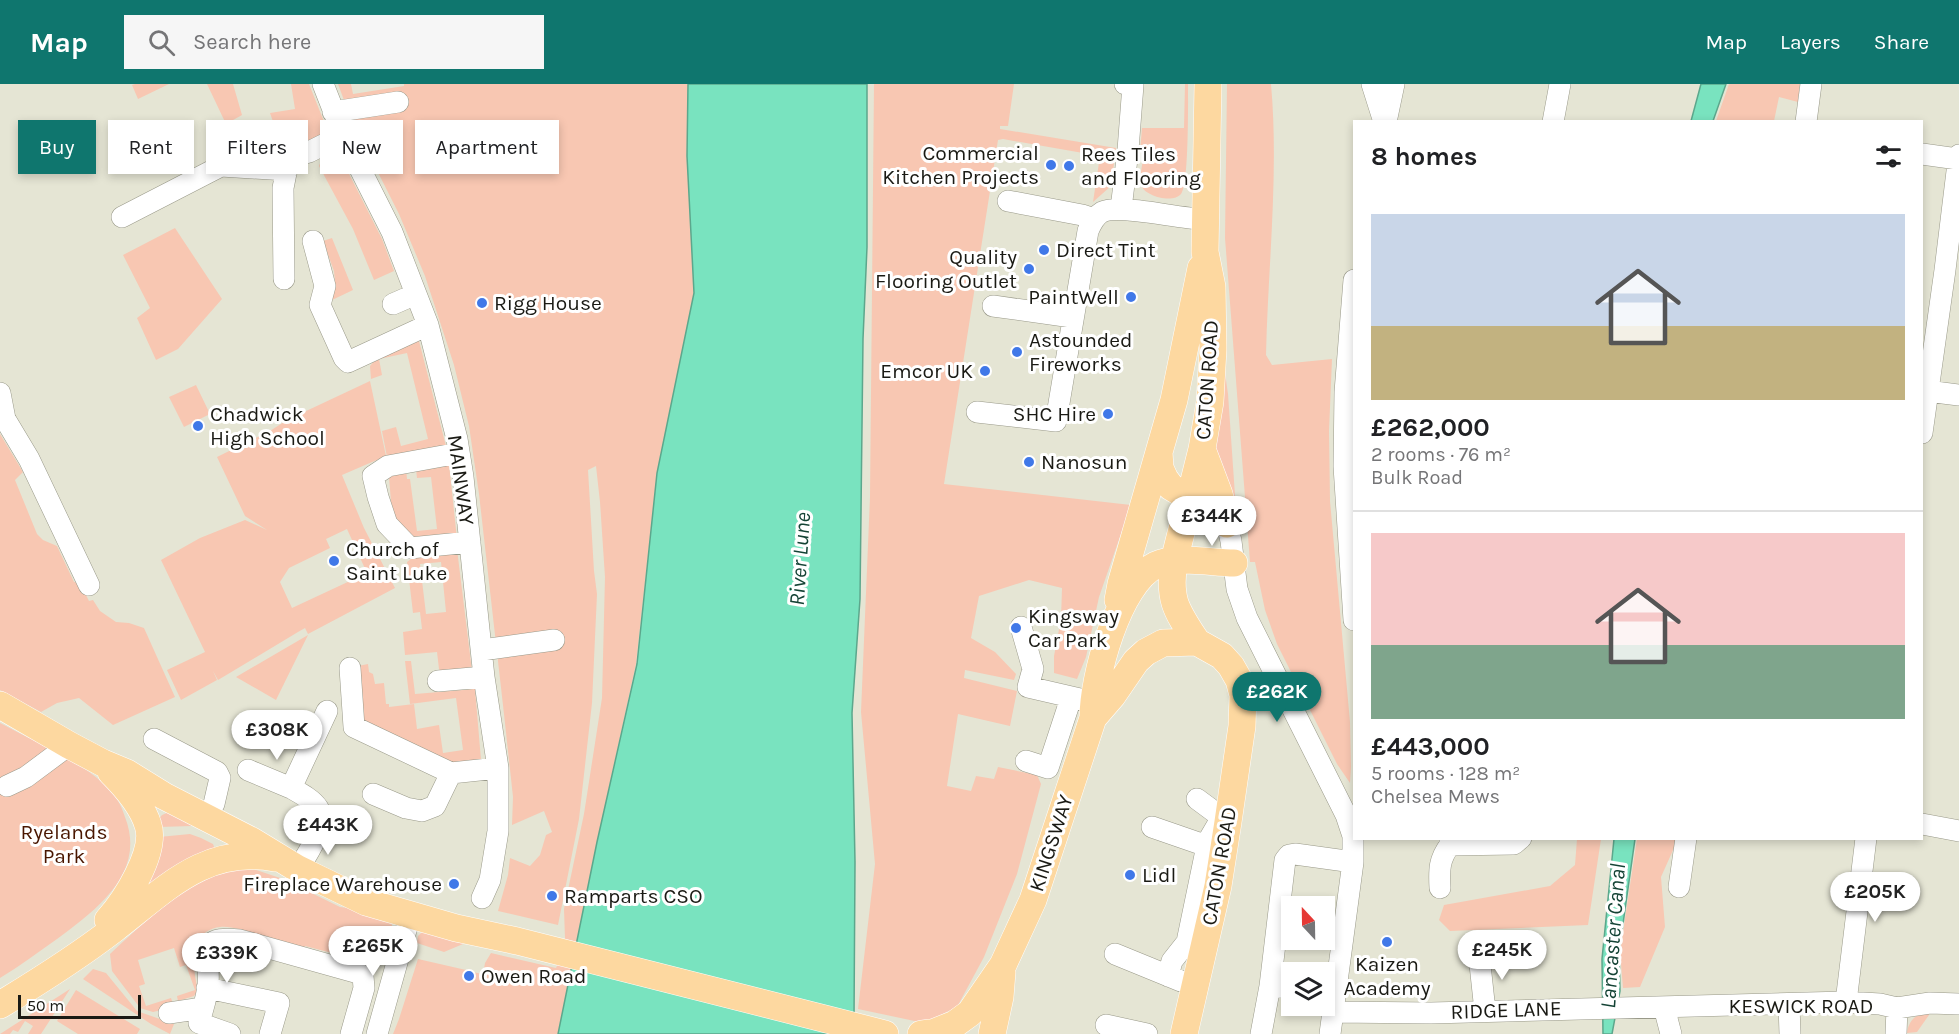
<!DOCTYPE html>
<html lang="en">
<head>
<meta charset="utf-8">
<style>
	:root { --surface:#fff; --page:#f6f6f6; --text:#202124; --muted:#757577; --line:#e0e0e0; --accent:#0f766e }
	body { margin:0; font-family:Karla,sans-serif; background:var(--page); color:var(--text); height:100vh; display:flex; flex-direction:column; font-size:22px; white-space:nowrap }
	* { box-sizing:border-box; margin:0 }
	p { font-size:20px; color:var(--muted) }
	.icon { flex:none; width:33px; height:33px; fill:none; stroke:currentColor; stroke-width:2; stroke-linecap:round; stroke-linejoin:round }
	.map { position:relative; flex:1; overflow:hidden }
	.sheet { position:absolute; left:1353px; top:36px; width:570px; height:720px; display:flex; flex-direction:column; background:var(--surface); border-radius:0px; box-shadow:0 3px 9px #0003 }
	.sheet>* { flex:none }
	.guide { position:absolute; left:18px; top:36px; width:570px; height:54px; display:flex; gap:12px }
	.needle { width:39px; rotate:338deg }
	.tools { position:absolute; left:1281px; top:812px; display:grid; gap:12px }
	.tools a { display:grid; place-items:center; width:54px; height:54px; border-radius:0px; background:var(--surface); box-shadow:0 3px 9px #0003; font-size:30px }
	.scale { position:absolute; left:18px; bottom:15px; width:123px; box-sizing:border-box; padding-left:6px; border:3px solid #1a1a14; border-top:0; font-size:16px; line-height:21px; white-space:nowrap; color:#1a1a14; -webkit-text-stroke:4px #fff; paint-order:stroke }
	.price { position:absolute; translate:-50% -51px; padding:0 14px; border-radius:21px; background:#fff; color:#222; font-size:20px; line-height:39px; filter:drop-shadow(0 2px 3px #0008) }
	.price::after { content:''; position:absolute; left:50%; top:36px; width:18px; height:14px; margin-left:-9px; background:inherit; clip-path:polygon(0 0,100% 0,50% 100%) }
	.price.active { background:var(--accent); color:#fff }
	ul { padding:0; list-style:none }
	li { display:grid; align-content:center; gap:12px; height:318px; padding:0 18px }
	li+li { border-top:2px solid var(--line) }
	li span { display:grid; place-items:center; height:186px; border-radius:0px; color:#555 }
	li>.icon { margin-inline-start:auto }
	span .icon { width:108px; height:108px; fill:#fffc; stroke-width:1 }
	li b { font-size:26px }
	h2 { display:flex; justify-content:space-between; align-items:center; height:72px; padding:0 18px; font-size:26px }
	.chip { padding:0 21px; border-radius:0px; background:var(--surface); box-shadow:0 3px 9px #0003; font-size:21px; line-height:54px }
	.chip.active { background:var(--accent); color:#fff }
	header { display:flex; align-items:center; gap:36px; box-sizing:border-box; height:84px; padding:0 30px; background:var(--accent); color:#fff }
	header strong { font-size:28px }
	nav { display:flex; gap:33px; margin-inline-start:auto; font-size:21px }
	.search { width:420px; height:54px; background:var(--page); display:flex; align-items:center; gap:15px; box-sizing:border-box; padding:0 21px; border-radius:0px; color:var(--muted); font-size:22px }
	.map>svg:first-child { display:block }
	.green { fill:#f8c7b2; fill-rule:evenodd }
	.water { fill:#79e3bf; stroke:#5ca78c; stroke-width:1.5 }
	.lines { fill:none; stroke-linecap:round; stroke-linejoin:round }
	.minor-casing { stroke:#999989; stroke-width:22 }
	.major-casing { stroke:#fff; stroke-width:28 }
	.minor { stroke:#fff; stroke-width:21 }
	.major { stroke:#fdd8a0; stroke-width:27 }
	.poi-dot { fill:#4078e8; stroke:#fff; stroke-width:2 }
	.labels { text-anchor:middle; stroke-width:6; stroke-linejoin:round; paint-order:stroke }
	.poi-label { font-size:21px; fill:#1a1a14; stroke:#fff; text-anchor:start }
	.street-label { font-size:21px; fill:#1a1a14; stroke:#fff }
	.park-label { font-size:21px; fill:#491600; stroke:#fff }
	.water-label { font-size:22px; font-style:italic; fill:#144335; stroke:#fff }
</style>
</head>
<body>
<header>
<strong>Map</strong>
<div class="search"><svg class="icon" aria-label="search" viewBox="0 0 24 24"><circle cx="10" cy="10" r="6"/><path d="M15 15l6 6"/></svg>Search here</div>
<nav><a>Map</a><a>Layers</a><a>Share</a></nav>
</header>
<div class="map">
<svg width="1959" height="950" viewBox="0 0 1959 950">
	<rect width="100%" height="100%" fill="#e5e5d4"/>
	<path class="green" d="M135,0H169L138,15L132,1Z
		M207,0H233L242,31L226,40Z
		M291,0H309L329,50L284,69L270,29L295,25Z
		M338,0H351L353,10L404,2V0H688L687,72L694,209L657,389L636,580L597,758L577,858L565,855L564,825L584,730L602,614L605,493L600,418L596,382L588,386L594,487L597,510L592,619L579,735L558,841L498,827L508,791L510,774L530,782L540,771L546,751L552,748L544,727L512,741L513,713L504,630L479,410L469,342L454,281L425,192L399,130L351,35Z
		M874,0H1014L1008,42H1000V45L1116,64L1111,102L1093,118L1100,72L1003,55L998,56L944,400L1131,421L1099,513L1086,573L1077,595L1054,589V572L1061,535L1062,504L1029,496L979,512L971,554L995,568L1016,590L1014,596L965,586L964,594L1017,607L1010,642L958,630L947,702L971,707L976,692L994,695L998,683L1037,691L1041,700L1017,790L984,873L957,923L924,939L858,925L875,780L861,628L870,413Z
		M1185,0H1188C1188,17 1189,101 1181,110C1173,120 1144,112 1141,101C1139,93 1143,78 1144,69L1140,68L1142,44H1184Z
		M1227,0H1271C1279,90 1268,181 1266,271L1272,281L1332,275L1329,347L1330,417L1350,638L1351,683L1350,699L1337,680L1277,560L1265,526L1255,478H1250L1225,154Z
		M1729,0H1800L1798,18L1779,13L1774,37H1716Z
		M337,66L382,155L394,187L374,196L353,145L319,82L322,74Z
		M175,144L222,215L178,265L156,276L137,234L150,224L123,171Z
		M332,154L353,206L330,217L335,198L334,187L323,157Z
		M419,257L447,366L387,373L382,347L396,343L401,362L428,355L407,269L379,275L382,291L371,295L370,282L376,275Z
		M1225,289L1228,310L1237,440L1215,368L1222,290Z
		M370,297L386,372L342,391L364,444L395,504L308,550L305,544L298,548L218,596L213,587L217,596L181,616L167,586L205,568L161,476L200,454L245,436L267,446L245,432L217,373L270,347L287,336ZM347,445L367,489L292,524L280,498L289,484L330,464L326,455Z
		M196,301L210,330L184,343L169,313Z
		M0,350L23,388L15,396L37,450L43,456L57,462L74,498L80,499L89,517L93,516L100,527L116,538L129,539L144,544L175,613L113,641L79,614L57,619L41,628L0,606Z
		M449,380L457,455L418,459L392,430L389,393L406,385L407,395H410L417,447L437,445L431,393L417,394L416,385Z
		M457,465L472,587L443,590L439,585L437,568L405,571L403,548L422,545L420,528L413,529L407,478L419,469ZM441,478L446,528L426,530L420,480Z
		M308,551L276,616L236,593Z
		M405,577H411L415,610L475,605L481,676L450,680L363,640L358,582L368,580L369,588L373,590L375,600L384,599L386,620H389V623L414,620L417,645L439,641L443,669L463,666L456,614L410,620Z
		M0,639C33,657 75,674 103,699C114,708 121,720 125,733C147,789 96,826 57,855C38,868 20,882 0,894Z
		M169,728L192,742L159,743L157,737L162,731Z
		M190,750L201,754L213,760L215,765L149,801L155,779L159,753Z
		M1577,755H1601L1588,841L1450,847L1439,836L1444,821L1550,802L1575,781Z
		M1637,755H1678L1661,793L1665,843L1640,903L1623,904L1620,868Z
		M253,785L283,795L340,823L356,825L391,838L393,845L392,852L386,851L378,881L305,862L303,866L241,851L239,845C233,844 226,842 220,843C188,847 192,883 198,906L194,912L178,917L177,912L195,906L186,881L180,883L174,864L138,876L145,900L139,902L146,922L171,914L173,920L170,924L153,928L140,924L112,887L110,870C142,840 186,798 229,787C236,785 245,786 253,785Z
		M423,847L464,858L463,860L444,868L417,859L418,852Z
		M491,869L556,884L559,877L572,882L558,950H393L399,935L418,875L466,886L465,895H472V888L483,890L485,879Z
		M93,885L106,889L137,927L174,940L170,950L151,940L83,895Z
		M70,905L41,950H28L33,942L25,937L18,948L13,946L10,950H0Z
		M76,906L140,945L137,950H78L57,937Z
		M1929,927V931L1917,948L1907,949C1909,935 1916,931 1929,927Z"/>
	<path class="water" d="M688,0H867V163L863,255L860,515L852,629L855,778L854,936L849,950H558L597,758L637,580L657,389L694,209L687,72Z
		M1701,0H1726L1713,37H1691Z
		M1614,755H1635L1619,868L1620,907L1612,950H1603L1602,875Z"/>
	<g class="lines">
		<g class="minor-casing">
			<path id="minor" d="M323,0L343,51L392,148L428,241L457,355L463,393L484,593L498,684V747L490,796L482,814
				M1372,0L1384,38
				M333,28L398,18
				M1386,38L1394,0
				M1553,38L1560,0
				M1806,38L1811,0
				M1922,70L1958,75
				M1008,117L1082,131L1094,135
				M1121,125L1128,66L1133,1L1125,0
				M122,133L221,82L287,86
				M313,157L325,202L320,221L344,274L348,278L428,241
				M284,195L283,104L289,74L309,68L343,51
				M1354,196L1345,308L1344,382L1354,536
				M393,220L416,210
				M993,222L1072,233
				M1927,307L1959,311
				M0,309L5,335L29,375L89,501
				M977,328L1056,337L1088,147C1091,140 1095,132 1102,128C1119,119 1182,136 1206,135
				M1922,349L1945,186L1959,71
				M459,369L388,382L373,392L378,413L387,440L410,464L470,458
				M1227,440L1231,457L1237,505L1247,534L1346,731L1353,752V778L1330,950
				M1021,543L1033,585L1028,603L1093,618
				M482,566L554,556
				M350,584L354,643L451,689L498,684
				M438,597L484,593
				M154,655L217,688L220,694L214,720L204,733
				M1026,677L1048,684L1071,614
				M248,686L291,704
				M7,702L26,693L69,661
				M373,710L406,724L422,727L435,722L451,689
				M1197,715L1228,738
				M1922,740L1959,747
				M1152,743L1207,762
				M1450,761L1514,760L1521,754
				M298,785C307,771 328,740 318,724C312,715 300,709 291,704L327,627
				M1679,803L1686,754
				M1440,804C1439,786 1439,775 1450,761V754
				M1115,870L1181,897
				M1479,871L1485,927
				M1168,892L1172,877L1187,858L1208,757L1222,733
				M1270,902L1285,776L1289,771L1295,770L1353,778
				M207,904L279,919L270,950
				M1846,918L1866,754
				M1789,920L1790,950
				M1664,923L1671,950
				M1333,928L1431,929L1846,918L1880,920L1897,924L1930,919L1959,920
				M169,929L203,924
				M1106,941L1147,950
				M230,950L199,939C202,927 207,914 208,901C211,871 194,851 240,856L358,889L363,892L364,904L351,950
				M377,950L410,832
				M1261,950L1270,902L1292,904
				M1896,950L1897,924"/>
		</g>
		<g class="major-casing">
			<path id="major" d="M1202,365L1219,410L1227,440
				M1159,368L1160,384L1165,395L1171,403L1213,428L1227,440
				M1118,516L1121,500L1174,316L1201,184
				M1197,558C1176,526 1168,516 1174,477L1202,365L1210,318L1213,265L1212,203L1205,168L1208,0
				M0,621L69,661L103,679L127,689L164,712L252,757L298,785L366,818L456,844L517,857L885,950
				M1093,634L1112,612L1136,577L1146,568L1163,559L1197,558L1222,572L1231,582L1239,596L1243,611L1242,642L1228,738L1218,802L1184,950
				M108,836C125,817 157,768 148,741C142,721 125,702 111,688
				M0,921C38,898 79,872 114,845C165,806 205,761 275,774
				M921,950L935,948L955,940L970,929L1003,881L1033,816L1093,634C1093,594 1118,499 1156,481C1177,471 1211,479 1234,479
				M992,950L1000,913L1002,888"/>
		</g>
		<use href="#minor" class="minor"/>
		<use href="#major" class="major"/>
	</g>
	<g class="poi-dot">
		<circle cx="1051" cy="81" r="6"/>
		<circle cx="1069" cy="82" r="6"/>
		<circle cx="1044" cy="166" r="6"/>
		<circle cx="1029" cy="185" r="6"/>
		<circle cx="1131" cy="213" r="6"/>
		<circle cx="482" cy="219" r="6"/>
		<circle cx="1017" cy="268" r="6"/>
		<circle cx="985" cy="287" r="6"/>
		<circle cx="1108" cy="330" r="6"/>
		<circle cx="198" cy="342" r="6"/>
		<circle cx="1029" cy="378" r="6"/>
		<circle cx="334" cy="477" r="6"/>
		<circle cx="1016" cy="544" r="6"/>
		<circle cx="1130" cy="791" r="6"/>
		<circle cx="454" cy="800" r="6"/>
		<circle cx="552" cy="812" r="6"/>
		<circle cx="1387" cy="858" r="6"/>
		<circle cx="469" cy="892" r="6"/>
	</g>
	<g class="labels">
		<g class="poi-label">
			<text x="1039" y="76" text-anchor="end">Commercial<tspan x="1039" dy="24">Kitchen Projects</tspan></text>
			<text x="1081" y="77">Rees Tiles<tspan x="1081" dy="24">and Flooring</tspan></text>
			<text x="1056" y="173">Direct Tint</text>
			<text x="1017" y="180" text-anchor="end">Quality<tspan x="1017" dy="24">Flooring Outlet</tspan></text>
			<text x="1119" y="220" text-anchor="end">PaintWell</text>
			<text x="494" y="226">Rigg House</text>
			<text x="1029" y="263">Astounded<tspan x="1029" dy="24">Fireworks</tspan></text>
			<text x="973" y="294" text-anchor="end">Emcor UK</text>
			<text x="210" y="337">Chadwick<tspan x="210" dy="24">High School</tspan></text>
			<text x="1096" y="337" text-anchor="end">SHC Hire</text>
			<text x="1041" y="385">Nanosun</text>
			<text x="346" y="472">Church of<tspan x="346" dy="24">Saint Luke</tspan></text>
			<text x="1028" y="539">Kingsway<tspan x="1028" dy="24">Car Park</tspan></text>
			<text x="1142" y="798">Lidl</text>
			<text x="442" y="807" text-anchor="end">Fireplace Warehouse</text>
			<text x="564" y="819">Ramparts CSO</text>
			<text x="1387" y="887" text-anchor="middle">Kaizen<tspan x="1387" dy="24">Academy</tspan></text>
			<text x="481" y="899">Owen Road</text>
		</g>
		<g class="street-label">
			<text transform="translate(1207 296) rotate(-86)" y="7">CATON ROAD</text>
			<text transform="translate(461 396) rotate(82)" y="7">MAINWAY</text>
			<text transform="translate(1051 759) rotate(-72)" y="7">KINGSWAY</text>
			<text transform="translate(1219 782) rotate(-80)" y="7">CATON ROAD</text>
			<text x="1801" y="929">KESWICK ROAD</text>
			<text transform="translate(1506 926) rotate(-2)" y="7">RIDGE LANE</text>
		</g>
		<g class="park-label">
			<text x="64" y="755">Ryelands<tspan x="64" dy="24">Park</tspan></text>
		</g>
		<g class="water-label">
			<text transform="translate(799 475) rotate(-86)" y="8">River Lune</text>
			<text transform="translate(1612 852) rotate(-86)" y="8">Lancaster Canal</text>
		</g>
	</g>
</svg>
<div class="tools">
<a><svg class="needle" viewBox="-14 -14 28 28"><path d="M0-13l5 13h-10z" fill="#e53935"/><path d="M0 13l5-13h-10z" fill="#757577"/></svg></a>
<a><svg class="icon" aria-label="layers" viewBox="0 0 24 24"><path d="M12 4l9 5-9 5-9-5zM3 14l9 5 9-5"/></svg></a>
</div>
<div class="scale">50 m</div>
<b class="price" style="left:1212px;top:463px">£344K</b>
<b class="price active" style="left:1277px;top:639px">£262K</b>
<b class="price" style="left:277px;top:677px">£308K</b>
<b class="price" style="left:328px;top:772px">£443K</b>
<b class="price" style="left:1875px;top:839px">£205K</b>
<b class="price" style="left:373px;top:893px">£265K</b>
<b class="price" style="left:1502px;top:897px">£245K</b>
<b class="price" style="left:227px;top:900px">£339K</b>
<div class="guide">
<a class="chip active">Buy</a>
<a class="chip">Rent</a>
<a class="chip">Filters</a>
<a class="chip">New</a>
<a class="chip">Apartment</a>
</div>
<section class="sheet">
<h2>8 homes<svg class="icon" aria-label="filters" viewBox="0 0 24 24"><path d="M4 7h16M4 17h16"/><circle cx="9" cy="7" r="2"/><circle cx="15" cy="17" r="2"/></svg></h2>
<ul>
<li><span style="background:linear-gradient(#c9d6e8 60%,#c2b280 0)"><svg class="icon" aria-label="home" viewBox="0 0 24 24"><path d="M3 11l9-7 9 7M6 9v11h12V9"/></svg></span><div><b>£262,000</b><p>2 rooms · 76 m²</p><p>Bulk Road</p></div></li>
<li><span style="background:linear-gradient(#f6c9c9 60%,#7fa58c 0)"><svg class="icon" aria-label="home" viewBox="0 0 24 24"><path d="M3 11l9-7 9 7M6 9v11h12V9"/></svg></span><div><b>£443,000</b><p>5 rooms · 128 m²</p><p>Chelsea Mews</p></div></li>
</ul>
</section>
</div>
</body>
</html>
